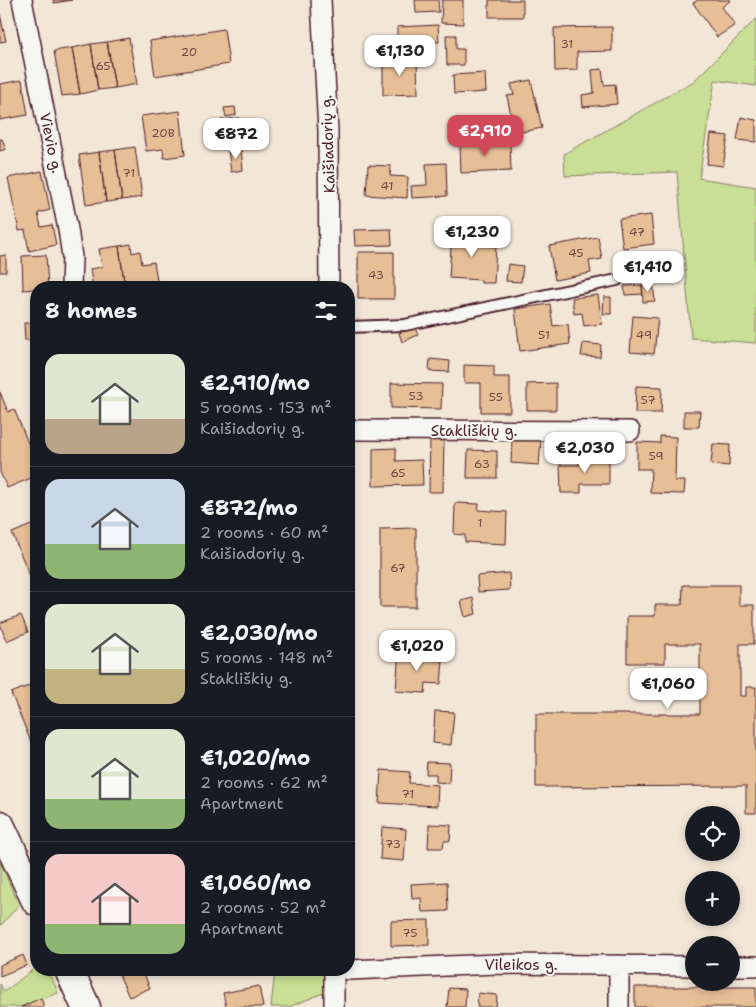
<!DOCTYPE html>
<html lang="en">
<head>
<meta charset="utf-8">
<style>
	:root { --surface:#171b24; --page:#242831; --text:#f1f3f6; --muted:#9ea1a6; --line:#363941; --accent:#d1495b }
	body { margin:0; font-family:"Shantell Sans",sans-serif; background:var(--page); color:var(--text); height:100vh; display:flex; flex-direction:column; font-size:19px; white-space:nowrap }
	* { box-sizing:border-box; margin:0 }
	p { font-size:16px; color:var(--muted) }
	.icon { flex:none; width:28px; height:28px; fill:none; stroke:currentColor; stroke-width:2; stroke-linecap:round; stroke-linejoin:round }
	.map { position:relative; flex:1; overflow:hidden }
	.drawer { position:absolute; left:30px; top:281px; width:325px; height:695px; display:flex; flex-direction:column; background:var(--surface); border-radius:20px; box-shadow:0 2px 8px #0003 }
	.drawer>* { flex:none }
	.tools { position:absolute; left:685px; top:806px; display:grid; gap:10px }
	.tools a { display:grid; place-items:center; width:55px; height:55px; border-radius:50%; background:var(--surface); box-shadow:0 2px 8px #0003; font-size:25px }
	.price { position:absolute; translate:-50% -42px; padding:0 11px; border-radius:10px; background:#fff; color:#222; font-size:16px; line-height:32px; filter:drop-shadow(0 1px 2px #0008) }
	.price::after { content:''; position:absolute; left:50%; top:30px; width:15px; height:11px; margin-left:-8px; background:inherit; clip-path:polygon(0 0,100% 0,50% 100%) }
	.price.selected { background:var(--accent); color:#fff }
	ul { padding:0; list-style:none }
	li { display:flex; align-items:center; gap:15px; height:125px; padding:0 15px }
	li+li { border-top:1px solid var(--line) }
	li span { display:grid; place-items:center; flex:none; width:140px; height:100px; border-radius:15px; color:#555 }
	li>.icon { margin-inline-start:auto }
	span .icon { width:60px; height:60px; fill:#fffc; stroke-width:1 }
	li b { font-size:21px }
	h2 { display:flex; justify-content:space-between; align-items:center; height:60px; padding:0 15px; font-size:21px }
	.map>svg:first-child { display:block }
	.green { fill:#c8df95; stroke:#897f60 }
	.building { fill:#e7bf97; stroke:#4a1f2b }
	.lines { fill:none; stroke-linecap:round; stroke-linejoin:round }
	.lane-casing { stroke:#4a1f2b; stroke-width:14 }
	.street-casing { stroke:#4a1f2b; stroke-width:22 }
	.secondary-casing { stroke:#4a1f2b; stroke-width:31 }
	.lane { stroke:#f6f6f2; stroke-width:10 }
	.street { stroke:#f6f6f2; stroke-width:19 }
	.secondary { stroke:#f6f6f2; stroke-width:28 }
	.labels { text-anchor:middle; stroke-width:4; stroke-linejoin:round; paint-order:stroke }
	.number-label { font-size:12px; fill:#714746 }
	.street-label { font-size:15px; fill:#4a1f2b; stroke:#f6f6f2 }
</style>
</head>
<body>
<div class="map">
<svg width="756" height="1007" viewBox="0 0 756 1007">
	<rect width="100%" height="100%" fill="#f2e6d7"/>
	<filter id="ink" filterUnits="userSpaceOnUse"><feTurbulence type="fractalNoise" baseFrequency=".02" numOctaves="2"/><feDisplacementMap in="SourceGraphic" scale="10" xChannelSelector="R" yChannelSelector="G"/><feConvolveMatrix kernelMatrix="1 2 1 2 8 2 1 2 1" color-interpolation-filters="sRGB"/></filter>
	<g filter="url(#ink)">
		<path class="green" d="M756,19V86L715,80L699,178L756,187V343L691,338L677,172L565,176L564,154L694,81Z
			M0,862L19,905L0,926Z
			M35,968L52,978L58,993L21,1007H0V984L4,992Z
			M275,970H326V992L289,1007H271Z"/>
		<path class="building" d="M53,0H72L54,3Z
			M415,0H438L439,12L416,13Z
			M442,0H463V24L441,23Z
			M489,0H523V17H489Z
			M698,0H731L722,7L735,25L717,37L693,3Z
			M0,14L6,41L0,42Z
			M438,25L439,42L397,44V27Z
			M612,27V51L577,52V70L555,71L554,28Z
			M224,29L229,64L155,76L150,41Z
			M446,35H456V49H464V65H447Z
			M129,38L137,84L115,88L107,42Z
			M107,42L115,88L98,90L91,44Z
			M91,44L98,90L80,94L72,48Z
			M72,48L80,94L62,96L54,51Z
			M383,60H417L418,94L383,95Z
			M602,69L604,85L615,84L617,104L583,107L582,95L594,93L592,70Z
			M485,73L486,92L454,94L453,75Z
			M22,80L28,115L0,120V84Z
			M531,80L542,128L521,132L518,119L512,120L507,96L514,95L511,84Z
			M235,107L236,115L226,117L224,108Z
			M180,111L185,155L164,158L163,149L146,151L141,116Z
			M741,117L756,120V142L737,140Z
			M239,118L242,145L224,146L221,120Z
			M711,134L728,136L723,166L707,164Z
			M0,139H2L6,149L0,151Z
			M510,142L511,171L461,173L460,143Z
			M135,147L142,197L122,200L115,150Z
			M241,148L243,170L231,172L228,149Z
			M115,150L122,200L106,202L99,152Z
			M99,152L106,202L86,205L79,155Z
			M446,163L447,196L412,198L411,186L427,185L426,164Z
			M368,165L391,166L390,176L408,177L407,198L366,195Z
			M42,171L50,210L38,213L41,227L52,225L56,245L29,251L25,230L19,231L8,178Z
			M651,215L654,244L623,248L619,219Z
			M391,229L392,245L355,246L354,230Z
			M452,232L475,233V239L489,240L488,246L496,247L494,283H481V280L449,278Z
			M598,237L602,259L589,261L591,273L555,280L549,246Z
			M131,244L132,253L140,251L142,264L154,262L158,286L125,288L119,246Z
			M119,246L125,288H93L90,269L102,267L99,249Z
			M358,252H394V299H358Z
			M6,255V272H0V256Z
			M46,255L48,288L23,290L22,256Z
			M508,264L523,266L521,282L506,281Z
			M653,284L655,301L643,302L642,285Z
			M642,285L643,294L625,295L624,286Z
			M598,295L602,324L584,326L582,313L574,314L572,298Z
			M604,297H611V314H603Z
			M550,304L553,326L568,324L570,344L520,351L515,309Z
			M633,316L658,318L654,354L630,352Z
			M24,323H36V340H25Z
			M414,326L418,335L402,342L399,333Z
			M583,343L601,345L600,357L581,356Z
			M430,359L450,361L449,372L429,371Z
			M464,365L494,366V377H510V412H481V383H464Z
			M391,383L442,384L441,409L391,408Z
			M556,383V410H527V384Z
			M636,386L662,387L661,413H635Z
			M0,392L8,412L14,409L36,462V476L7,488L0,472Z
			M684,411H700L699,427H684Z
			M660,436L676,437L675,481H685L684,494L650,493L651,469H637V442L660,443Z
			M430,437L444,438L443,492H429Z
			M512,439L541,440L539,465L511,463Z
			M713,444L730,445L729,466L711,464Z
			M396,448V461L422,460L423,485L373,486V449Z
			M468,450L497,451V478H467Z
			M579,456H609V484H581V493H561L560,465H579Z
			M455,503L479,504L478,510L507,512L506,544L465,542V535L454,534Z
			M36,523V591L12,533Z
			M416,528V607H380V529Z
			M509,573L510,590L478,592L477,576Z
			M683,585H739V605H754V644H740V696H746V687H756V813H746V786L536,787V714H700V644H665V663H627V616H655V605H682Z
			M473,598L476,614L465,617L461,601Z
			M21,615L28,632L6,641L0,623Z
			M399,648L420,650V659L443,661L441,684L426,683L425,693L396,691Z
			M36,683V740L31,742L11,693Z
			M435,711L454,712L451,745L433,743Z
			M427,762L450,763L449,783L436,782V774H426Z
			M381,770L410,772L409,783L438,785L437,806L379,803Z
			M429,824L451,825L450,841H444L443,848H428Z
			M382,827L406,829L404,861L380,859Z
			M447,882L448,911L422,912L421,898L412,899L411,884Z
			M429,920V945L391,946V921Z
			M23,955L27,965L0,976V965Z
			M117,970H142L150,988L129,997Z
			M259,986L263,1007H226L223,993Z
			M635,987H756V1007H635Z
			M449,988L466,989L465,1007H447Z
			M478,993L497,995L496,1007H477Z
			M41,998L44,1007H21Z"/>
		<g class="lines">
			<g class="lane-casing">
				<path id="lane" d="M349,327L405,325L617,280"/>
			</g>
			<g class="street-casing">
				<path id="street" d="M22,0L68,229L72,257L71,288
					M321,0L328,131L329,288
					M349,430L630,431
					M619,965V1007
					M731,966H756
					M349,970L497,964L694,966
					M334,1007V970"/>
			</g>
			<g class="secondary-casing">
				<path id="secondary" d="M0,825L36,901
					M69,970L86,1007"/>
			</g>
			<use href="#lane" class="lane"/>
			<use href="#street" class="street"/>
			<use href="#secondary" class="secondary"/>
		</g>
	</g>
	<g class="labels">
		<g class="number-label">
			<text x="567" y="48">31</text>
			<text x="189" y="56">20</text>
			<text x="103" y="70">65</text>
			<text x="163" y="137">20B</text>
			<text x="129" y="177">71</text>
			<text x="387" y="190">41</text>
			<text x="637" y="236">47</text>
			<text x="576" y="257">45</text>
			<text x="376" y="279">43</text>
			<text x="544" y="339">51</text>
			<text x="644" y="339">49</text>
			<text x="416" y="400">53</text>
			<text x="496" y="401">55</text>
			<text x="648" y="404">57</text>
			<text x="656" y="460">59</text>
			<text x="482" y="468">63</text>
			<text x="398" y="477">65</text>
			<text x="480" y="527">1</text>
			<text x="398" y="572">67</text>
			<text x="408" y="798">71</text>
			<text x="393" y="848">73</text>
			<text x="410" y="937">75</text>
		</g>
		<g class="street-label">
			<text transform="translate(51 143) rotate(78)" y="5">Vievio g.</text>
			<text transform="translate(328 144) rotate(-92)" y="5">Kaišiadorių g.</text>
			<text x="474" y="436">Stakliškių g.</text>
			<text x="521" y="970">Vileikos g.</text>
		</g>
	</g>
</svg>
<div class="tools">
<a><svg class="icon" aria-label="locate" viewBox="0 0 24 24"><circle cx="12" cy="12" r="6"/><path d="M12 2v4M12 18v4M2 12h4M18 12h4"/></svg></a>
<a>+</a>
<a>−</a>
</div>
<b class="price" style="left:400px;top:77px">€1,130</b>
<b class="price selected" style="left:485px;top:157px">€2,910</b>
<b class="price" style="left:236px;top:160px">€872</b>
<b class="price" style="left:472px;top:258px">€1,230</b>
<b class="price" style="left:648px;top:293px">€1,410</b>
<b class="price" style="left:585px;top:474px">€2,030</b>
<b class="price" style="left:417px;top:672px">€1,020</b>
<b class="price" style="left:668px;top:710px">€1,060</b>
<section class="drawer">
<h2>8 homes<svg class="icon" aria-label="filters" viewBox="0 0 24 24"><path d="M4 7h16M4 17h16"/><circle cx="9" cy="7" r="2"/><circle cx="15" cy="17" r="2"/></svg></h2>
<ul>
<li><span style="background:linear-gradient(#dfe7d0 65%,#b9a48a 0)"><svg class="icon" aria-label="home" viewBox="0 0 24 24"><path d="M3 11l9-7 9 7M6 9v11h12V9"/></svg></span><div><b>€2,910/mo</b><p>5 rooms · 153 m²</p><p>Kaišiadorių g.</p></div></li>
<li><span style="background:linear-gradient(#c9d6e8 65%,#8fb573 0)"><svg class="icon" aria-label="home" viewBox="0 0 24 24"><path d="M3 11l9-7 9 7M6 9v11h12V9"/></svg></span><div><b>€872/mo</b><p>2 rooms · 60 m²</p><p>Kaišiadorių g.</p></div></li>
<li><span style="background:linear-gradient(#dfe7d0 65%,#c2b280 0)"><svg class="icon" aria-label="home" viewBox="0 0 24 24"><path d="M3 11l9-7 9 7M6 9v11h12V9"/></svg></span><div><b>€2,030/mo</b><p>5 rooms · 148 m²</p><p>Stakliškių g.</p></div></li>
<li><span style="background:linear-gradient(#dfe7d0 70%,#8fb573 0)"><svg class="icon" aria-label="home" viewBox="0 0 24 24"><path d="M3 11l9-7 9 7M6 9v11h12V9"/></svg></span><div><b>€1,020/mo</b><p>2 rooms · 62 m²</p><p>Apartment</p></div></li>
<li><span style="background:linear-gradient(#f6c9c9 70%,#8fb573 0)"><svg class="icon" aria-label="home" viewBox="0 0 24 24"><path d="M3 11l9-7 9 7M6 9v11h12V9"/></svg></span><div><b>€1,060/mo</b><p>2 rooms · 52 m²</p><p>Apartment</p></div></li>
</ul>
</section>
</div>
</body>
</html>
